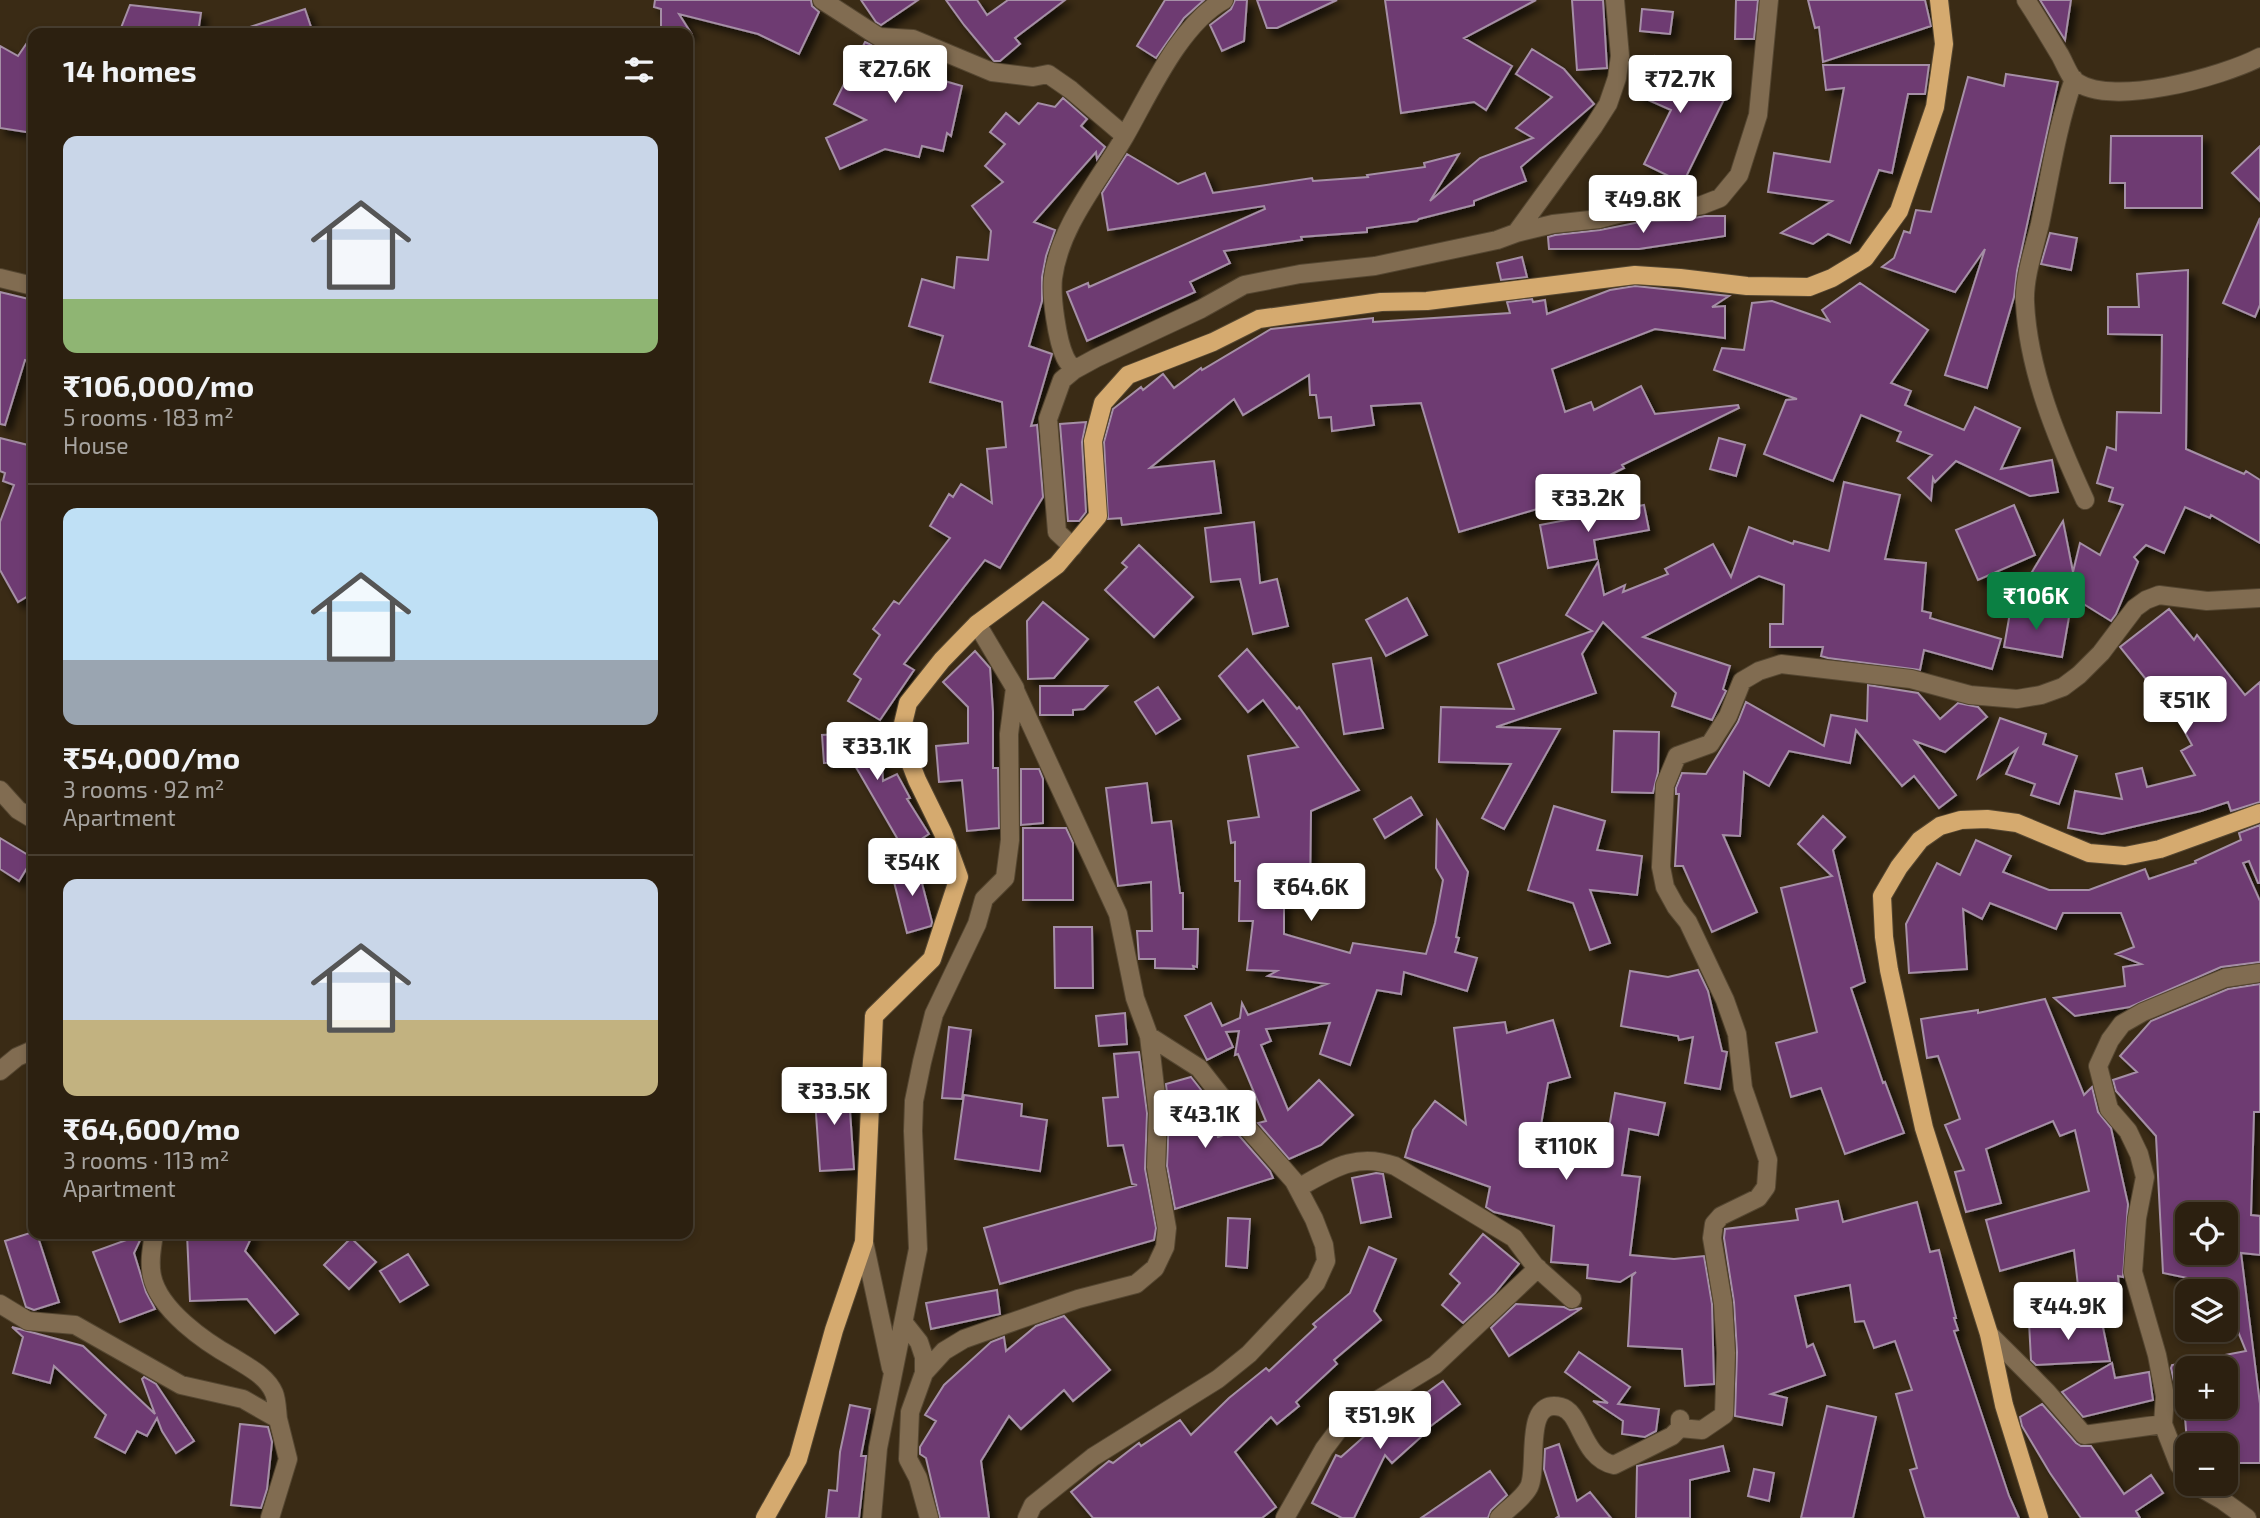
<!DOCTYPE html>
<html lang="en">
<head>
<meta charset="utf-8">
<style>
	:root { --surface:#2c2010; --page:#382d1e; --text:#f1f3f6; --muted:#a6a39f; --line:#483e30; --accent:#0b8043 }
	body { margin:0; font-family:"Exo 2",sans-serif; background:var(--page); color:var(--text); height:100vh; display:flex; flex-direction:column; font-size:26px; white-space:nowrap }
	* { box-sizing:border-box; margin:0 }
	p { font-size:23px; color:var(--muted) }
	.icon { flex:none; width:38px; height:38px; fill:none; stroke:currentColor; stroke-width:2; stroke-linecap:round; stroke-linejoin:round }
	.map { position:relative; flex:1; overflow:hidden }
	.drawer { position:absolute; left:28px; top:28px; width:665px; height:1211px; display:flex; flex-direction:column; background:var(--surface); border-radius:14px; box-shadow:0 4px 10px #0003,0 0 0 2px var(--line) }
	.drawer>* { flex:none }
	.tools { position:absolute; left:2175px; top:1202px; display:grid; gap:14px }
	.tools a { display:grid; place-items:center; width:63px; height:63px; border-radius:14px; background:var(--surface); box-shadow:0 4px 10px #0003,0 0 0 2px var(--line); font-size:35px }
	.price { position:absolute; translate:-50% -60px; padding:0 16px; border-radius:7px; background:#fff; color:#222; font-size:23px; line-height:46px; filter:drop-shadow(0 2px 4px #0008) }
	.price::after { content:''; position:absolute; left:50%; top:42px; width:21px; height:16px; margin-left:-10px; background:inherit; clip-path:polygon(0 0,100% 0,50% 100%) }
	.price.current { background:var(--accent); color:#fff }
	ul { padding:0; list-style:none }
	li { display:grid; align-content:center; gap:14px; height:371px; padding:0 35px }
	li+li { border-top:2px solid var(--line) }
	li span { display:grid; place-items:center; height:217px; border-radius:14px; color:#555 }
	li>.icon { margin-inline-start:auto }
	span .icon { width:126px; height:126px; fill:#fffc; stroke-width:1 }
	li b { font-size:30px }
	h2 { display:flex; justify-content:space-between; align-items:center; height:84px; padding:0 35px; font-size:30px }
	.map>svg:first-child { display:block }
	.building { fill:#6e3a72; stroke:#a58fa6; stroke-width:2; fill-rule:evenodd; filter:url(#shadow) }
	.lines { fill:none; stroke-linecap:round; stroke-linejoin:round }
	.minor-casing { stroke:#544631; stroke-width:20 }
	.major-casing { stroke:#544631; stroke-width:20 }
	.minor { stroke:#816c51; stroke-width:18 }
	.major { stroke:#d5aa6f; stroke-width:18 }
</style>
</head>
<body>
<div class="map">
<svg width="2260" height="1518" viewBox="0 0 2260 1518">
	<defs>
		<filter id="shadow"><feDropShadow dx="6" dy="6" stdDeviation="3.5" flood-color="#0009"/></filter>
	</defs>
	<rect width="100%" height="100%" fill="#3a2b15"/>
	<path class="building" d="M655,0H811L812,6L819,12L799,54L758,34L679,14L691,33H661V9L654,7Z
		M861,0H918L881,25L876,22Z
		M946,0H977L987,15L1008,0H1065L1015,38L1020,44L1000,61H994L964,25Z
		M1165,0H1204L1184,18L1156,58L1137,46Z
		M1235,0H1247L1244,41L1222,51L1210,25L1231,9Z
		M1257,0H1337L1277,28H1267Z
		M1385,0H1536L1464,38L1512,66L1486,110L1474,102L1401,113Z
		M1572,0H1603L1607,68L1577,70Z
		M1736,0H1758L1754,39H1735Z
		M1808,0H1925L1931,26L1823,62L1819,27L1815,28Z
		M2040,0H2071L2065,40Z
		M130,5L201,13L198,33H119Z
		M305,9L313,33H245L244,29Z
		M1642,9L1673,12L1670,34L1640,31Z
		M33,34V78L30,101L33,102V133L0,128V46L18,56Z
		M865,42L878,48L916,52L944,64L941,80L962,86L951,136L947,133L943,151L922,146L919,157L885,149L840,169L826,138L866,120L834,104Z
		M1532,49L1564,69L1594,104L1521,167L1526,181L1474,201V205L1419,219L1417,221L1367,228V232L1301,237L1302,240L1224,251L1230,263L1190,282L1195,292L1087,341L1067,292L1088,283L1089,287L1265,209L1264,206L1108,230L1102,193L1127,154L1178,184L1205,173L1213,193L1312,178L1313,181L1368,177L1367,175L1425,167L1424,163L1459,154L1430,201L1480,158L1533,138L1516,128L1552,97L1516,74Z
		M1655,56L1729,89L1683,183L1644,164L1671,110L1637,95Z
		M1823,65H1929L1925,94H1908L1892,173L1879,170L1850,243L1828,234L1813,244L1781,233L1832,201L1768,192L1774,153L1830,162L1844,88L1826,90Z
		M2006,74L2058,82L2017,271L2014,297L1987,388L1945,375L1985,249L1955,292L1882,267L1894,258L1904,231L1910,233L1916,210L1931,212L1968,77L2004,86Z
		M1063,98L1087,119L1081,126L1105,147L1097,159L1096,152L1034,222L1055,230L1046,256L1042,277V301L1029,346L1052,354L1031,426L1037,425L1043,497L1000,568L985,560L904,664L914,670L880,720L848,701L861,679L854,674L880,635L873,629L894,601L899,604L950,538L930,526L949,494L953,497L961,484L992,503L987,449L1006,447L1002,402L930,382L943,336L909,326L922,279L954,288L957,257L988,260L991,231L972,206L1003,182L985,166L1005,144L990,132L1006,113L1019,124L1038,103L1055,107Z
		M2111,136H2202V208H2125V183H2110Z
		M2260,146V201L2232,173Z
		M1705,216H1725V236L1639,249H1549L1548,237L1555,235L1600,230L1645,221L1683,220Z
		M2260,218V305L2255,317L2223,303Z
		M2050,233L2077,238L2071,270L2041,264Z
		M1522,257L1527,277L1501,280L1497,263Z
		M2188,270L2186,449L2244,474L2246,471L2260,480V543L2211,515L2210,518L2185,507L2164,553L2146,545L2134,557L2138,562L2116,614L2111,621L2032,572L2063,521L2073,572L2080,543L2100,555L2123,505L2109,501L2113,488L2097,483L2107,447L2116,450L2117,412L2161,413L2162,335L2108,334V307H2139L2137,274Z
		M1860,283L1928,330L1891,383L1911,391L1905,405L1964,430L1975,407L2020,428L2001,469L2052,460L2058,492L2030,496L1956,461L1935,482L1933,478L1931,500L1908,478L1932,455L1897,441L1901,432L1861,415L1833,481L1764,454L1786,400L1797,399L1714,370L1722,348L1744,350L1752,303L1772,301L1829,321L1822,310Z
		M1635,286L1729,296L1712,307L1725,306V338L1655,329L1552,369L1565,412L1591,402L1594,410L1641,386L1655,414L1738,405L1739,408L1622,465L1624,468L1537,511V509L1459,532L1421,403L1371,406L1374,425L1332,431L1331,417L1319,418L1316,395H1310L1309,375L1243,415L1234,399L1150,468L1214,461L1221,513L1122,525L1121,518L1108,519L1104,442L1113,409L1141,387L1143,390L1163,374L1174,388L1201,368L1202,370L1271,329L1373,318V322L1510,313L1507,302L1532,299L1533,302L1545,300L1547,314L1610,290Z
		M0,292L33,300V363L25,360L5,425L0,424Z
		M1086,422L1082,442L1086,512L1079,521H1068L1060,424Z
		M0,438L28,445L31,438H33V593L18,602L0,570V522L14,485L3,481L5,473L0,471Z
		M1719,438L1745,445L1736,476L1710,469Z
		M1844,482L1900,495L1885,559L1926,563L1922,611L1931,613L1930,618L2001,639L1992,669L1924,650L1920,670L1828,658L1821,656L1823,647H1770V624H1783L1784,585L1759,576L1643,637L1730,666L1723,689L1726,691L1712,720L1672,706L1676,693L1603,622L1582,654L1596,693L1496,727L1560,729L1504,829L1482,818L1511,764L1439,762L1441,707L1514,709L1498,664L1592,631L1566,615L1598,562L1604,595L1625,585L1623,592L1668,574L1665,569L1713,544L1731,577L1749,527L1793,544L1794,541L1829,551Z
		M1644,505L1649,530L1594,540L1597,559L1548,568L1540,525Z
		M2014,505L2035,555L1978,580L1956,530Z
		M1254,522L1260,583L1277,579L1288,626L1253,634L1240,579L1211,582L1205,528Z
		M1139,545L1193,597L1154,637L1105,590L1127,567L1122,563Z
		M1407,598L1427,635L1386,656L1366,620Z
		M1043,602L1088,639L1054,678L1028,679L1027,621Z
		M2011,607L2069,617L2062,657L2004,647Z
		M2169,609L2194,640L2197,635L2245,695L2260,682V802L2231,811L2228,802L2201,811L2102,834L2068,828L2075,791L2122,799L2116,774L2142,768L2147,787L2195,775L2181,751L2192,745L2168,701L2165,703L2120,647Z
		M1247,649L1297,709L1299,707L1359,790L1311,811L1310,893H1284V934L1350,953L1353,943L1426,954L1435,923L1443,880L1436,868L1437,821L1468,872L1456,937L1459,938L1455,952L1477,958L1467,991L1404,972L1401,994L1377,990L1350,1065L1320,1054L1330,1023L1266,1029L1271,1041L1261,1045L1288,1110L1319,1080L1353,1115L1321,1145L1289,1159L1258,1123L1266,1121L1238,1054L1235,1055L1239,1031L1226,1032L1233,1047L1207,1060L1185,1016L1211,1003L1222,1026L1240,1018L1242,1003L1248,1015L1327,984L1268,976L1277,971L1247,970L1253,921H1239L1240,881H1235V842L1231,843L1228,821L1259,817L1248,756L1298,747L1263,700L1248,712L1219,676Z
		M975,651L990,668L993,712V768H998L999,828L967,831L962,780L939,782L936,746L968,743V707L943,682Z
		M1371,658L1383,728L1344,734L1333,664Z
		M1868,685L1918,693L1940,719L1958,703L1978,707L1987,717L1945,752L1915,741L1956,795L1939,808L1914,776L1902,786L1856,730L1850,763L1789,751L1769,786L1744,772L1740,836L1723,835L1757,912L1712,932L1683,866H1675L1679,794H1676V788L1682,773L1706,774L1738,722L1746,702L1824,746L1831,715L1867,721Z
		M1040,686H1107L1084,709L1073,710V715H1040Z
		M1158,687L1180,719L1156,734L1135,702Z
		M2000,718L2046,734L2043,744L2077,756L2059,804L2031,795L2035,784L2006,774L2017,749L1978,778Z
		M1614,731L1659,732L1658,772L1653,793L1612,792Z
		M880,732L883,781L897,774L910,798L907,799L929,834L904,850L853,762L824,763L822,735Z
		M1021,769H1039L1043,779V823L1021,825Z
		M1147,783L1152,823L1171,821L1180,893H1183V929H1198L1197,967L1193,966L1194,969L1155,968V959H1139L1137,931H1152L1151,882L1118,886L1106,788Z
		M1411,797L1422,815L1385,838L1374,819Z
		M1554,806L1605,821L1597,850L1642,856L1637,895L1590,890L1610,943L1590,950L1573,903L1528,890Z
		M1823,816L1845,837L1833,850L1865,982L1851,988L1883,1083L1885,1082L1904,1133L1845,1154L1821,1088L1791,1097L1776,1043L1817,1032L1781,888L1832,876L1798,844Z
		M2260,825V883H2258L2249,861L2243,863L2260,901V962L2221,967L2130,1007L2075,1016L2054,998L2125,986L2123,967L2141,964L2116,954L2134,947L2121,913H2063L2056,929L1990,903L1982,919L1963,909L1967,969L1909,973L1906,924L1937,863L1960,875L1976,840L2011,856L2003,872L2049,890H2089L2145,869L2149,879L2196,863L2195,861L2241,840L2239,833Z
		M1023,828H1066L1073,843V900H1023Z
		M0,838L33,858L19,881L0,869Z
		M917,864L932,922L931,926L907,933L891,870Z
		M1054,927H1092L1093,988H1055Z
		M1698,970L1708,991L1722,1051L1727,1052L1720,1089L1685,1083L1693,1037L1679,1040L1678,1036L1621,1026L1630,971L1668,977Z
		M2260,984V1112H2254L2251,1215L2260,1216V1255L2241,1253L2260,1404V1463H2226V1446H2188V1455L2185,1417L2182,1418L2171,1368L2172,1365L2246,1351L2226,1302V1292H2218L2217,1284L2163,1273L2156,1136L2116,1091L2113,1080L2137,1072L2120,1056L2151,1021L2228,989ZM2188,1214H2226V1253H2188ZM2188,1368H2226V1407H2188Z
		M2045,999L2084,1095L2092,1087L2098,1112L2111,1128L2128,1204L2123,1277L2118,1276L2121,1308L2081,1313L2074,1250L2000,1271L1986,1220L2089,1191L2075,1130L2060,1136L2053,1121L1986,1149L2001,1203L1966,1212L1955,1172L1964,1170L1945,1125L1960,1119L1938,1056L1927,1058L1921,1019L1978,1010V1013Z
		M1125,1013L1127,1044L1099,1046L1096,1016Z
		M1553,1020L1570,1077L1548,1083L1539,1137L1590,1148L1594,1161L1596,1149L1605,1151L1615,1093L1665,1103L1658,1135L1629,1129L1622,1175L1640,1177L1630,1255L1674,1259L1704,1256L1712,1304L1714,1384L1685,1386L1682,1349L1628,1346L1632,1276L1636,1272L1620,1282L1587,1278L1588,1265L1551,1262L1554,1226L1494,1212L1486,1207L1490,1187L1405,1157L1413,1130L1435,1101L1466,1124L1454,1028L1505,1022L1507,1033Z
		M949,1027L971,1030L962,1099L942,1098Z
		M1139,1052L1147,1113L1145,1169L1156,1228L1154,1240L1000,1284L984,1228L1137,1185L1132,1184L1123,1145L1108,1146L1103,1098L1118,1097L1114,1054Z
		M1191,1077L1205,1095L1218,1137L1235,1131L1270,1171L1273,1178L1175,1209L1167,1166L1169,1113L1166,1084Z
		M848,1082L854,1169L820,1171L814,1085Z
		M964,1095L1022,1104L1021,1116L1047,1120L1040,1171L955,1159Z
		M1376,1173L1383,1174L1391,1217L1361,1223L1352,1178Z
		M1838,1201L1843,1222L1917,1202L1930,1252L1939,1250L1956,1318H1954L1958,1330L1954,1331L2009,1496L2019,1518H1925L1910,1470L1917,1468L1896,1394L1912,1390L1895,1341L1874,1348L1864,1321L1855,1322L1850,1285L1795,1296L1807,1347L1813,1344L1825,1375L1771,1394L1787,1398L1782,1425L1735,1416L1737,1352L1734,1302L1724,1238L1725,1229L1798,1220L1796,1209Z
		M1228,1218L1250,1219L1247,1268L1226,1266Z
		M33,1232V1234H37L59,1302L34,1310L26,1307L5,1241Z
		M143,1234L134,1253L146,1292L155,1309L120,1322L93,1252Z
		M187,1234H253L245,1251L298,1314L275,1333L247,1299L190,1301Z
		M1483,1234L1519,1264L1495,1293L1463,1323L1442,1305L1460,1283L1450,1274Z
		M351,1238L376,1262L349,1289L324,1265Z
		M1369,1247L1396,1259L1374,1311L1381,1320L1334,1360L1337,1364L1296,1402L1299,1406L1277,1424L1271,1417L1235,1452L1276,1507L1262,1518H1093L1071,1492L1109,1461L1113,1463L1139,1443L1141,1446L1180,1420L1191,1435L1229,1398L1266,1368L1269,1371L1316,1327L1313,1324L1350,1293Z
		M408,1254L428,1285L400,1302L380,1271Z
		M997,1290L1000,1314L931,1329L926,1303Z
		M1516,1304L1564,1307L1570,1310L1582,1308L1509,1356L1491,1328Z
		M1064,1316L1110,1370L1073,1401L1064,1390L1021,1429L1009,1416L981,1461L989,1518H940L926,1458L920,1454V1447L936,1421L925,1415L944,1385L991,1342L1004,1337L1006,1351L1036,1326Z
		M2101,1318L2110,1361L2036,1365L2031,1360L2029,1322Z
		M12,1327L83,1346L155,1414L142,1379L144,1377L156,1384L194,1441L176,1453L162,1431L157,1418L147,1436L137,1431L125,1453L95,1437L106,1415L54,1366L50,1383L13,1373L23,1337Z
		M1579,1352L1630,1387L1618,1404L1659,1409L1656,1431L1645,1437L1622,1434L1623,1421L1593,1401L1608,1403L1565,1372Z
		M2112,1363L2115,1378L2149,1372L2153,1400L2083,1417L2062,1392Z
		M1443,1381L1460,1404L1420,1434L1422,1436L1392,1463L1385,1455L1354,1518H1342L1312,1503L1336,1455L1341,1457L1396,1408L1400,1412Z
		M2042,1404L2076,1443L2081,1446H2091L2124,1494L2151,1475L2163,1493L2136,1511L2140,1518H2081L2050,1473L2022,1426L2020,1417Z
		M850,1405L870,1409L861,1456H866L859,1518H826L829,1490L837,1491L840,1452Z
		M1827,1406L1876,1417L1853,1518H1801Z
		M240,1424L268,1427L272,1442L267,1489L261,1508L231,1505Z
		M1559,1444L1577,1501L1590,1492L1611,1518H1556L1559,1516L1544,1469L1545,1449Z
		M1723,1446L1729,1471L1690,1480V1518H1636L1637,1466Z
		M1754,1469L1774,1473L1769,1501L1748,1496Z
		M1490,1471L1507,1495L1491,1510L1488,1518H1421Z"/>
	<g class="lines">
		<g class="minor-casing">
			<path id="minor" d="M822,0L879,37L913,39L992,72L1033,77L1048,74L1071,90L1125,136
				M2026,0C2038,18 2049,37 2060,55C2064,62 2068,73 2073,79C2106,110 2224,76 2260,57
				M2074,79C2057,126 2050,176 2040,224C2034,249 2024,277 2025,302C2028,370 2057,439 2085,500
				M1516,233L1553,224L1599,219L1625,212L1653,208L1683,209L1702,205L1720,198L1739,175L1758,115L1769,0
				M0,278L33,286
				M1074,370C1071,366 1067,362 1065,357C1057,340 1051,297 1053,278C1060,225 1099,181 1125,136C1149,94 1180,24 1224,0
				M1073,547L1057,532L1048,419L1062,380L1074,370L1096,358L1201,309L1244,285L1300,274L1375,266L1497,240L1516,233L1594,126L1608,104L1617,78L1620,56L1615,0
				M0,790L18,810L33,819
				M0,1071L17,1057L33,1050
				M1298,1188C1332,1169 1356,1152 1395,1166L1514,1238L1535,1266L1572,1299
				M154,1234C152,1248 149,1261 152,1276C159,1310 205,1342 234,1358C248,1367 267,1376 274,1393C277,1400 277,1411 278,1419
				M864,1242L891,1368
				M0,1304L28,1321L75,1325L181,1385L243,1399L278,1419L288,1459L270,1518
				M904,1323L919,1342L924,1357V1373L910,1412L908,1459L918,1478L929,1518
				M1989,1334L2047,1392L2084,1435L2163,1424
				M924,1373L944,1351L964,1339L1078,1299L1136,1284L1155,1268L1165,1247L1167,1228L1156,1167L1158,1113L1149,1036L1135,998L1118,914L1015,690
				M1680,1428L1702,1430L1724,1415L1726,1353L1723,1303L1712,1238L1714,1224L1721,1216L1758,1198L1766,1187L1768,1160L1743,1088L1737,1034L1725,1000L1688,922L1676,907L1665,887L1661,867L1665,785L1677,756L1710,744L1728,716L1742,681L1759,671L1781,664L1911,679L1970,695L2017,699L2041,695L2063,687L2079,675L2101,653L2135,608L2146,600L2159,595L2207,601L2260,598
				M2188,1476L2179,1465L2163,1424L2165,1396L2157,1355L2133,1272L2137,1218L2145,1177L2139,1154L2128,1131L2109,1109L2098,1066L2110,1040L2122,1024L2143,1012L2225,978L2260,973
				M2194,1484L2222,1500L2247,1518
				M872,1518L878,1448L918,1249L913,1131L914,1101L922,1062L934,1014L977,924L984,899L1005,878L1010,840L1009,734L1015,688L977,624
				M1027,1518L1033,1505L1093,1457L1218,1379L1249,1354L1316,1283L1326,1261L1324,1245L1314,1219L1294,1181L1236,1115L1199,1068L1149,1036
				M1285,1518L1324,1449L1342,1425L1366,1407L1435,1365L1538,1268
				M1499,1518C1508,1508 1523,1499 1529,1487C1539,1467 1522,1397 1561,1407C1582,1412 1581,1458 1614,1465L1672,1436L1680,1428V1419"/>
		</g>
		<g class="major-casing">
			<path id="major" d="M765,1518L798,1459L834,1330L864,1242L874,1016L932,959L959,877L943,833L917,780L900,736L908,703L942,660L977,624L1057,565L1098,516L1093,441L1103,403L1128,375L1213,342L1259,319L1381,302L1427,301L1635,275L1680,278L1747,286L1809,287L1832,278L1865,258L1899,211L1935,107L1944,44L1939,0
				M2039,1518L2004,1405L1989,1334L1924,1128L1889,970L1884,937L1882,896L1899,867L1920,840L1940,826L1961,820L1987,819L2017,823L2089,853L2125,856L2160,849L2260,813"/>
		</g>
		<use href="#minor" class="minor"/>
		<use href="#major" class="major"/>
	</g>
</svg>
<div class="tools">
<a><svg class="icon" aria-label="locate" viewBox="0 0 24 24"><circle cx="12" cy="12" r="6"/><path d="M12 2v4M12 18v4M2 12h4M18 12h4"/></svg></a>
<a><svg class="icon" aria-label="layers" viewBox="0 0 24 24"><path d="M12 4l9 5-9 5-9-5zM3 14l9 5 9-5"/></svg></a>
<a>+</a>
<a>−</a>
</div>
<b class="price" style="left:895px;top:105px">₹27.6K</b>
<b class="price" style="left:1680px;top:115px">₹72.7K</b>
<b class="price" style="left:1643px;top:235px">₹49.8K</b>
<b class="price" style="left:1588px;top:534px">₹33.2K</b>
<b class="price current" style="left:2036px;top:632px">₹106K</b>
<b class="price" style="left:2185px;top:736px">₹51K</b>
<b class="price" style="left:877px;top:782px">₹33.1K</b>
<b class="price" style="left:912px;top:898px">₹54K</b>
<b class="price" style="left:1311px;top:923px">₹64.6K</b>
<b class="price" style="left:834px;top:1127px">₹33.5K</b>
<b class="price" style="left:1205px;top:1150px">₹43.1K</b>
<b class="price" style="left:1566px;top:1182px">₹110K</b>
<b class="price" style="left:2068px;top:1342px">₹44.9K</b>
<b class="price" style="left:1380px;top:1451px">₹51.9K</b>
<section class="drawer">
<h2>14 homes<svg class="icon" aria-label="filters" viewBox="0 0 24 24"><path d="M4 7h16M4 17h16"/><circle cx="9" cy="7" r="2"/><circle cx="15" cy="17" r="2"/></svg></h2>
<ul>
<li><span style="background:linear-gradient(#c9d6e8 75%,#8fb573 0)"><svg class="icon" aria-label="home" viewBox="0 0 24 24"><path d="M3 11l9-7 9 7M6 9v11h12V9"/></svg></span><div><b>₹106,000/mo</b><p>5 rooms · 183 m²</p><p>House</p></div></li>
<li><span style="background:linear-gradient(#bfe0f5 70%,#9aa5b1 0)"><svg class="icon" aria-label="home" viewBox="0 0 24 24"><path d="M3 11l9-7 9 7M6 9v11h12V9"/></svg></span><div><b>₹54,000/mo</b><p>3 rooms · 92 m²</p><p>Apartment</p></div></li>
<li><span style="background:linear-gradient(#c9d6e8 65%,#c2b280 0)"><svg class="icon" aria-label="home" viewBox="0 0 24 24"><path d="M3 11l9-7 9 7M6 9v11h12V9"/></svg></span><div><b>₹64,600/mo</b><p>3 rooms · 113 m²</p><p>Apartment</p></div></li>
</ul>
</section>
</div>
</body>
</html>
